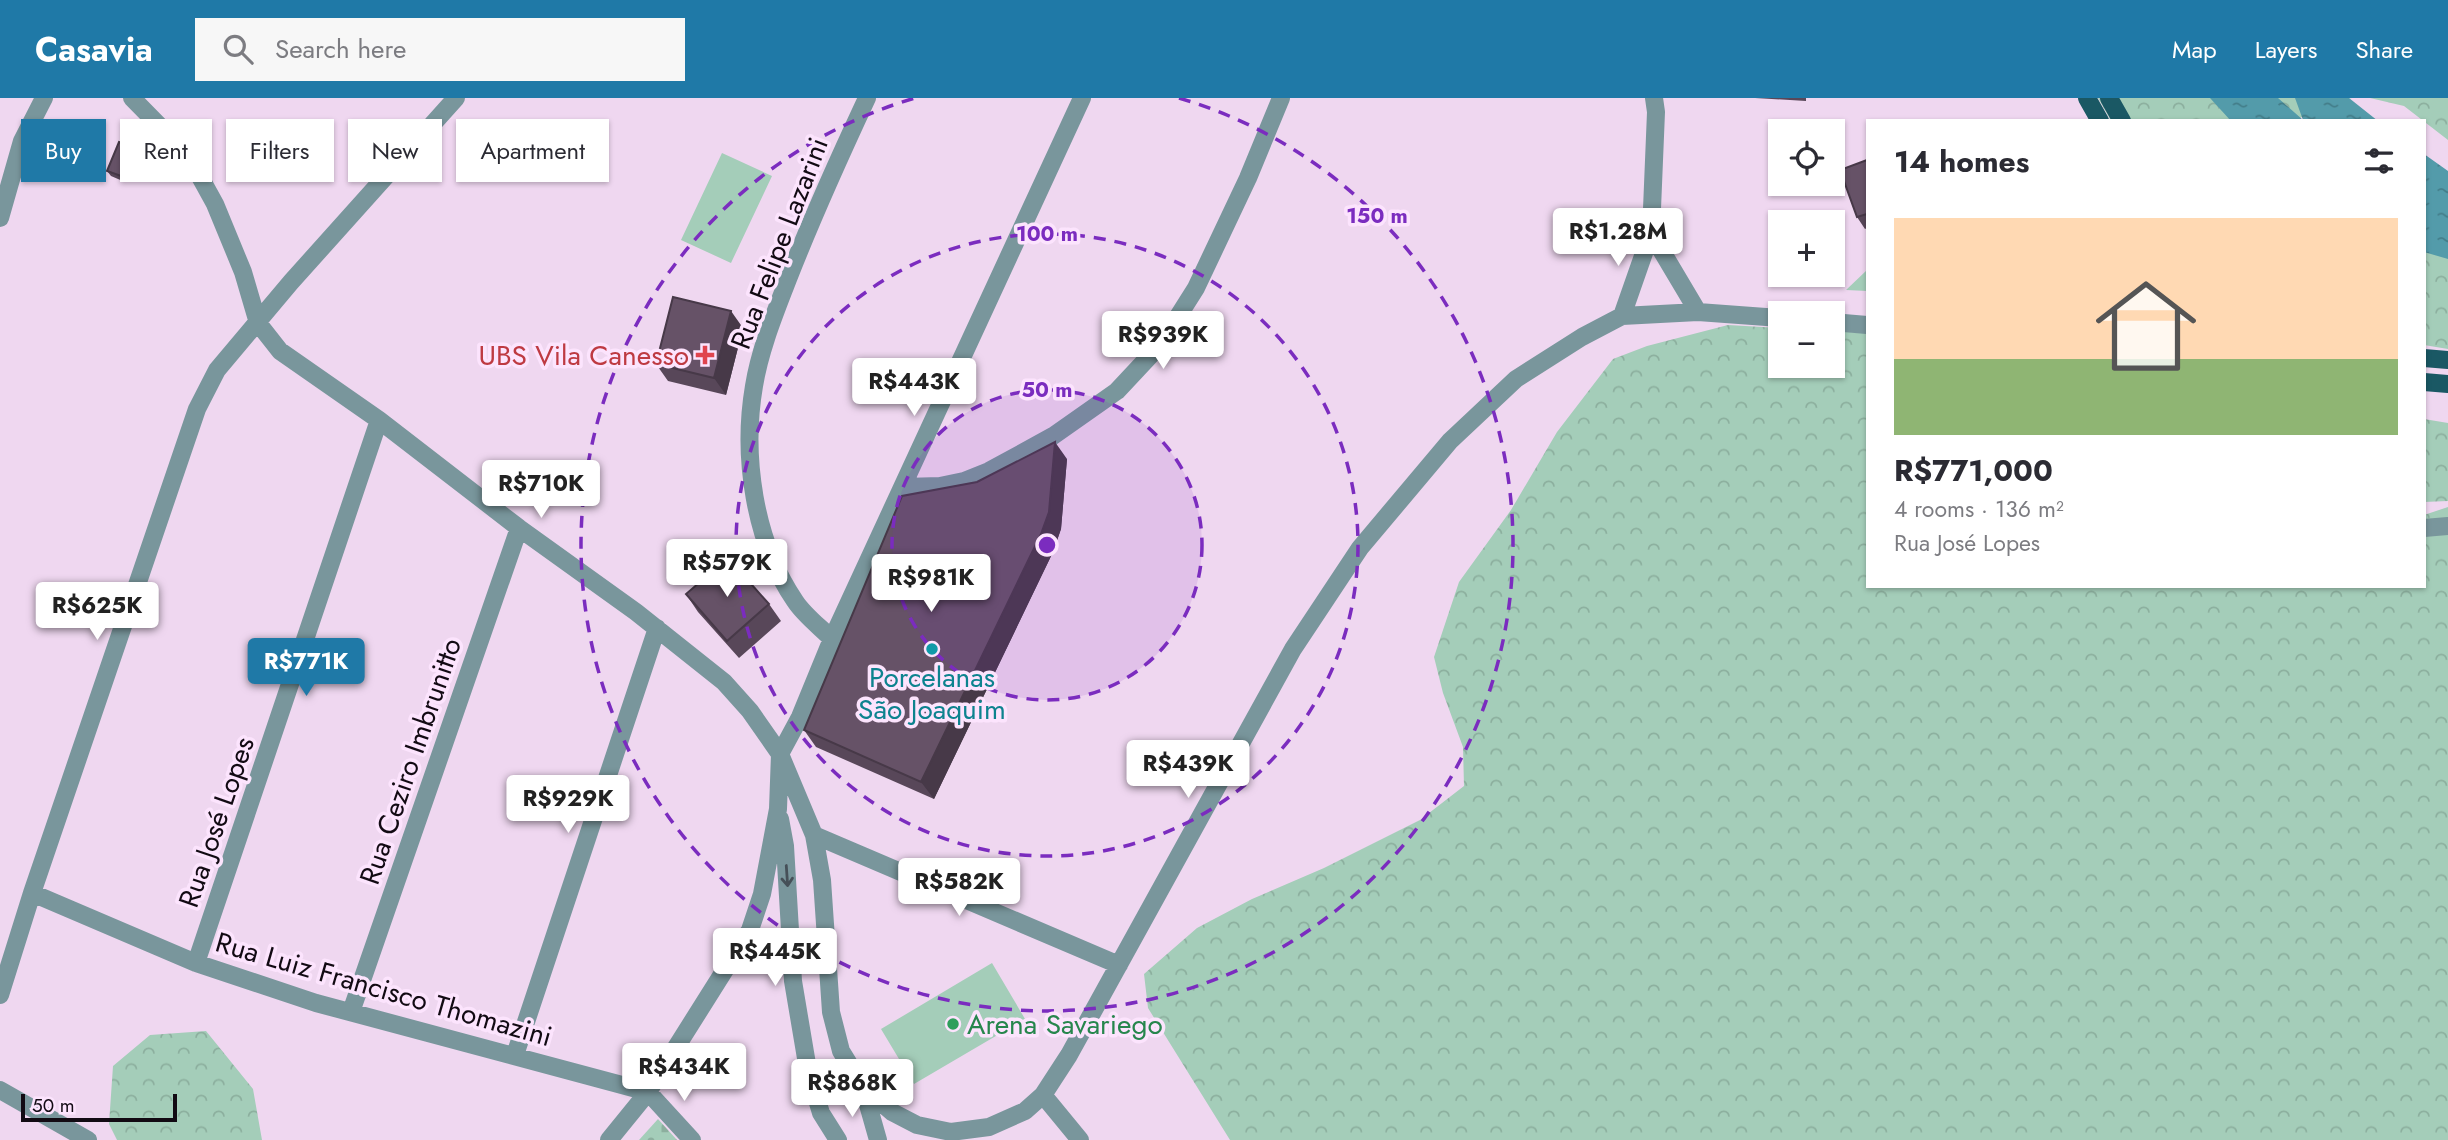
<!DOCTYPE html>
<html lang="en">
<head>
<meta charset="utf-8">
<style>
	:root { --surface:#fff; --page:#f7f7f7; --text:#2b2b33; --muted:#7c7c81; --accent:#1f79a7 }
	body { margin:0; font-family:Jost,sans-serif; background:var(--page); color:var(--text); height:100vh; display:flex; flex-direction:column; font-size:26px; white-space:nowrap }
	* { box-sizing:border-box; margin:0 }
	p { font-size:23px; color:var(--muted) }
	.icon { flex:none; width:38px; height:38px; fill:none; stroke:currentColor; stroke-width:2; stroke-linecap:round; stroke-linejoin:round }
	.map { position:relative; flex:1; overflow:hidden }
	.details { position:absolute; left:1866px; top:21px; width:560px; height:469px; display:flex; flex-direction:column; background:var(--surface); border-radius:0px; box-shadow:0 2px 5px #0004 }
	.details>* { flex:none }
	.hud { position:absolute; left:21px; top:21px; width:665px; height:63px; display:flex; gap:14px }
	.fabs { position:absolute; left:1768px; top:21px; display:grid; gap:14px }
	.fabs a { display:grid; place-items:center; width:77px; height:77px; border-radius:0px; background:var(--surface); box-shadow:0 2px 5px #0004; font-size:35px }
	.scale { position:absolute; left:21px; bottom:18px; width:156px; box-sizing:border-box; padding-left:7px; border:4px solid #120a13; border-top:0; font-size:19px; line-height:24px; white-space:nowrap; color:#120a13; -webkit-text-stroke:5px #fce4fd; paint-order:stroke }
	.price { position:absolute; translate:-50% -60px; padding:0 16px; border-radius:7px; background:#fff; color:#222; font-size:23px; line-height:46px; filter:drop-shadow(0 2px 4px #0008) }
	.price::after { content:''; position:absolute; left:50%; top:42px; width:21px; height:16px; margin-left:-10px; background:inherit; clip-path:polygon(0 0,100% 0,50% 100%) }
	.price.current { background:var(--accent); color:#fff }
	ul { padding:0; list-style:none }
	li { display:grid; align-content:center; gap:14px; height:371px; padding:0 28px }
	li span { display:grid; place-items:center; height:217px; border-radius:0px; color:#555 }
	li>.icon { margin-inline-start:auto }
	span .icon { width:126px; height:126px; fill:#fffc; stroke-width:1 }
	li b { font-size:30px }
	h2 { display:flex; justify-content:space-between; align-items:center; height:84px; padding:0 28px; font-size:30px }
	.tag { padding:0 24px; border-radius:0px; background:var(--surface); box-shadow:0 2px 5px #0004; font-size:24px; line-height:63px }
	.tag.current { background:var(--accent); color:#fff }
	header { display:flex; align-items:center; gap:42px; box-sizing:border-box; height:98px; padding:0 35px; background:var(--accent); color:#fff }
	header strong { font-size:33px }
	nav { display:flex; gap:38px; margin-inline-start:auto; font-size:24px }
	.search { width:490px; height:63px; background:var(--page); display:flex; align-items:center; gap:18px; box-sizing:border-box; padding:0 24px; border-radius:0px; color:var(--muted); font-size:26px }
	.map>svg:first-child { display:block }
	.forest { fill:url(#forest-crowns) }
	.cemetery { fill:url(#cemetery-stones) }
	.garden { fill:#a4cdb9 }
	.water { fill:url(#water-ripples) }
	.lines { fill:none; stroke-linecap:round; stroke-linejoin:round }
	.minor { stroke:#79969c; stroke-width:18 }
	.major { stroke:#1a5864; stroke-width:18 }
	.wall { fill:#584759 }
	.shaded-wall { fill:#473948 }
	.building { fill:#665267; stroke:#473948; stroke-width:2 }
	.oneway { stroke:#465058 }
	.ring { fill:none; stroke:#7b2cbf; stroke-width:3.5; stroke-dasharray:12 9 }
	.health-dot { fill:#e0444e; stroke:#fce4fd; stroke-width:2.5 }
	.culture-dot { fill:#0f9aa8; stroke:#fce4fd; stroke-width:2.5 }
	.leisure-dot { fill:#2e9e5b; stroke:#fce4fd; stroke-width:2.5 }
	.labels { text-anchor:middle; stroke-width:7; stroke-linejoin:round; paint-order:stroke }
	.street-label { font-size:28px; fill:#120a13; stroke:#fce4fd }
	.health-label { font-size:28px; fill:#be3a42; stroke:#fce4fd; text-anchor:end }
	.culture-label { font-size:28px; fill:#0d838f; stroke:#fce4fd }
	.leisure-label { font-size:28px; fill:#27864d; stroke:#fce4fd; text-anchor:start }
	.centre { fill:#7b2cbf; stroke:#fce4fd; stroke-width:3.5 }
	.ring-label { font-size:21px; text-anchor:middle; font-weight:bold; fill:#7b2cbf; stroke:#fce4fd; stroke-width:7; stroke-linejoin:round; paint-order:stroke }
</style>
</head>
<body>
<header>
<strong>Casavia</strong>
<div class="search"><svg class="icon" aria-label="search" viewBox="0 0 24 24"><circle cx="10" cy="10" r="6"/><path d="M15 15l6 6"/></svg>Search here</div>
<nav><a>Map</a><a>Layers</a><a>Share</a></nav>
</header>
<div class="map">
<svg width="2448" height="1042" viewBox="0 0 2448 1042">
	<defs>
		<pattern id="forest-crowns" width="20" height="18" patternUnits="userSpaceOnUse" patternTransform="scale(1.75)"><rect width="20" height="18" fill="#a4cdb9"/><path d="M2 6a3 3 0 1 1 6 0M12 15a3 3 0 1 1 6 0" fill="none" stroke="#8caf9e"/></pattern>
		<pattern id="cemetery-stones" width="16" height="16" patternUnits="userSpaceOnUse" patternTransform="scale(1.75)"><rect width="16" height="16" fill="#a4cdb9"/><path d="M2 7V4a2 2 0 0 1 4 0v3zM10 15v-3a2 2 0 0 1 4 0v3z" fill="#8caf9e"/></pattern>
		<pattern id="water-ripples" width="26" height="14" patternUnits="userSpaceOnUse" patternTransform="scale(1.75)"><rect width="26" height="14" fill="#539baa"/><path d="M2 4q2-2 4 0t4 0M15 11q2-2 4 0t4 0" fill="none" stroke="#437d89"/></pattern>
	</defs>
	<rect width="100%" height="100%" fill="#efd7f0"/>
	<path class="forest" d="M2098,0H2352L2329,5L2300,20V23H2111Z
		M2370,0H2448V42L2404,8Z
		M2424,149L2448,156V251L2424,247Z
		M1867,172V193L1846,192Z
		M1728,227L1780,230V268H1832V233L1867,235V488H2424V417L2448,409V1042H1230L1148,910L1144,876L1197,830L1252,801L1324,770L1420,722L1464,688L1463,649L1443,595L1434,559L1459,484L1511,412L1557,334L1613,261L1647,248Z
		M2424,321L2448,325V403L2424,404Z
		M206,933L253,991L262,1042H117L109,1026L113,968L150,937Z"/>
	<path class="cemetery" d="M658,1021L677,1042H639Z"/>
	<path class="garden" d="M722,55L772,78L731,165L681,142Z
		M992,865L1025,921L914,986L881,931Z"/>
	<path class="water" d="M2210,0H2278L2303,22L2295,0H2349L2378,23H2231Z
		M2424,56L2448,73V161L2424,154Z"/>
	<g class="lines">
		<path class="minor" d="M132,0L188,57L215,106L243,174L258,225L280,253L379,322L519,430L636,514L724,584L750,613L780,656L814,737L822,782L831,914L841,953L863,989L892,1014L917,1027L951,1034L989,1029L1025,1013L1043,997L1069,957L1293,551L1360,450L1450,343L1516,281L1582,239L1622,218L1698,214L1780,220
			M0,120L22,43L44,0
			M1651,135L1698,214
			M1622,218L1651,135L1656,14L1654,0
			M1832,224L1867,227
			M904,389L940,388L964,383L989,373L1053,338L1117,293L1160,247L1196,190L1248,80L1281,0
			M2424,430L2448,428
			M832,541C820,529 804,517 795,503C754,443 742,358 754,288C760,251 775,215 788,181C812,120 839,60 867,0
			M780,721L785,748L793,883L808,972L821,1015L838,1042
			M814,737L1119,867
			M32,795L196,865L316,905L648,994L692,1042
			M196,865L379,322
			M0,897L32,795L197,311L217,272L291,184L456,0
			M351,914L519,430
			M515,957L657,530
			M863,989L878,1042
			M0,992L88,1042
			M1043,997L1080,1042
			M609,1042L648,994L750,832L762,796L778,711L780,656L800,619L832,541L1082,0"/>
		<path class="major" d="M2087,0L2100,23
			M2109,0L2122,23
			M2424,260L2448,262
			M2424,284L2448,286"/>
	</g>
	<path class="wall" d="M1755,0H1806V3Z
		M133,49L137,55L125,84L111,78L107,73Z
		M1867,62V130L1865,131L1857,119Z
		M743,230L726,297L668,283L656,266Z
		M1067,361L1061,431L1053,454L934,701L816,649L804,632L977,384Z
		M686,496L769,506L781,523L739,560L698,514Z"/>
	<path class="shaded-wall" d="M133,49L137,55L125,84L121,78Z
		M731,213L743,230L726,297L714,280Z
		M1055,344L1067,361L1061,431L1053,454L934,701L921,684Z"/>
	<path class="building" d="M119,44L133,49L121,78L107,73Z
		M1867,62V116L1857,119L1840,72Z
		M673,199L731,213L714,280L656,266Z
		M1055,344L1049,414L1041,436L921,684L804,632L902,398L977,384Z
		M728,460L769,506L727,543L686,496Z"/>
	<defs><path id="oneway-shaft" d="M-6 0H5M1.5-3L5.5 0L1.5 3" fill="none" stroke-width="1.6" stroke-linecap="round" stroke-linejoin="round" transform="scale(1.75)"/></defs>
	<use class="oneway" href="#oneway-shaft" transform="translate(787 778) rotate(86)"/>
	<circle cx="1047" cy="447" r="155" fill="#7b2cbf" fill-opacity=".12"/>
	<g class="ring">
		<circle cx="1047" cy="447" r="155"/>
		<circle cx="1047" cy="447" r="311"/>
		<path d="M1179 0A466 466 0 1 1 915 0"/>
	</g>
	<path class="health-dot" d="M701.5 246.5h7v7h7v7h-7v7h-7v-7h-7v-7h7z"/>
	<circle class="culture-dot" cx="932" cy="551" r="7"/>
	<circle class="leisure-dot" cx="953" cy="926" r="7"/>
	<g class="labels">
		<g class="street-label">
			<text transform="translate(779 145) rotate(-69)" y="10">Rua Felipe Lazarini</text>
			<text transform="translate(410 663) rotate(-71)" y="10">Rua Ceziro Imbrunitto</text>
			<text transform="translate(216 724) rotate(-71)" y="10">Rua José Lopes</text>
			<text transform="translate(384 891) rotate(16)" y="10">Rua Luiz Francisco Thomazini</text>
		</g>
		<g class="health-label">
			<text x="689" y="267">UBS Vila Canesso</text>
		</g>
		<g class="culture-label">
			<text x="932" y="589">Porcelanas<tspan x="932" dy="32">São Joaquim</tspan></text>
		</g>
		<g class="leisure-label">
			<text x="967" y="936">Arena Savariego</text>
		</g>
	</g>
	<circle cx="1047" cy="447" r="10" class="centre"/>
	<g class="ring-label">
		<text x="1377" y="125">150 m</text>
		<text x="1047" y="143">100 m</text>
		<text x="1047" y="299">50 m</text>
	</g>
</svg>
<div class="fabs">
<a><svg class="icon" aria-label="locate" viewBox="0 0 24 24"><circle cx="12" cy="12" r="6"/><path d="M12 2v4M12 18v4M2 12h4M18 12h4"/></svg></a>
<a>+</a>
<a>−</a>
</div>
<div class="scale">50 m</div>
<b class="price" style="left:1618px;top:170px">R$1.28M</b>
<b class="price" style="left:1163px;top:273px">R$939K</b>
<b class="price" style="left:914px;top:320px">R$443K</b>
<b class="price" style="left:541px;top:422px">R$710K</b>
<b class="price" style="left:727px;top:501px">R$579K</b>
<b class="price" style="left:931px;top:516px">R$981K</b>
<b class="price" style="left:97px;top:544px">R$625K</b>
<b class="price current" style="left:306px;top:600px">R$771K</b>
<b class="price" style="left:1188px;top:702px">R$439K</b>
<b class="price" style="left:568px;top:737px">R$929K</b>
<b class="price" style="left:959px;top:820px">R$582K</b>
<b class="price" style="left:775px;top:890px">R$445K</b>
<b class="price" style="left:684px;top:1005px">R$434K</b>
<b class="price" style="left:852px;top:1021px">R$868K</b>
<div class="hud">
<a class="tag current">Buy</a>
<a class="tag">Rent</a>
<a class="tag">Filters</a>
<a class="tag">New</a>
<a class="tag">Apartment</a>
</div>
<section class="details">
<h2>14 homes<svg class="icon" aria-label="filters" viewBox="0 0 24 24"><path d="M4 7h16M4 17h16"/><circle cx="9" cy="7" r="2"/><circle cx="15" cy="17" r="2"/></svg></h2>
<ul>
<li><span style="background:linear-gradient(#ffd9b3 65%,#8fb573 0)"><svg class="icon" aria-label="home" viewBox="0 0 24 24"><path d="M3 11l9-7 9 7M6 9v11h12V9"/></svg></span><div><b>R$771,000</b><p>4 rooms · 136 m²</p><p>Rua José Lopes</p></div></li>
</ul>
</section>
</div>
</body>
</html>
